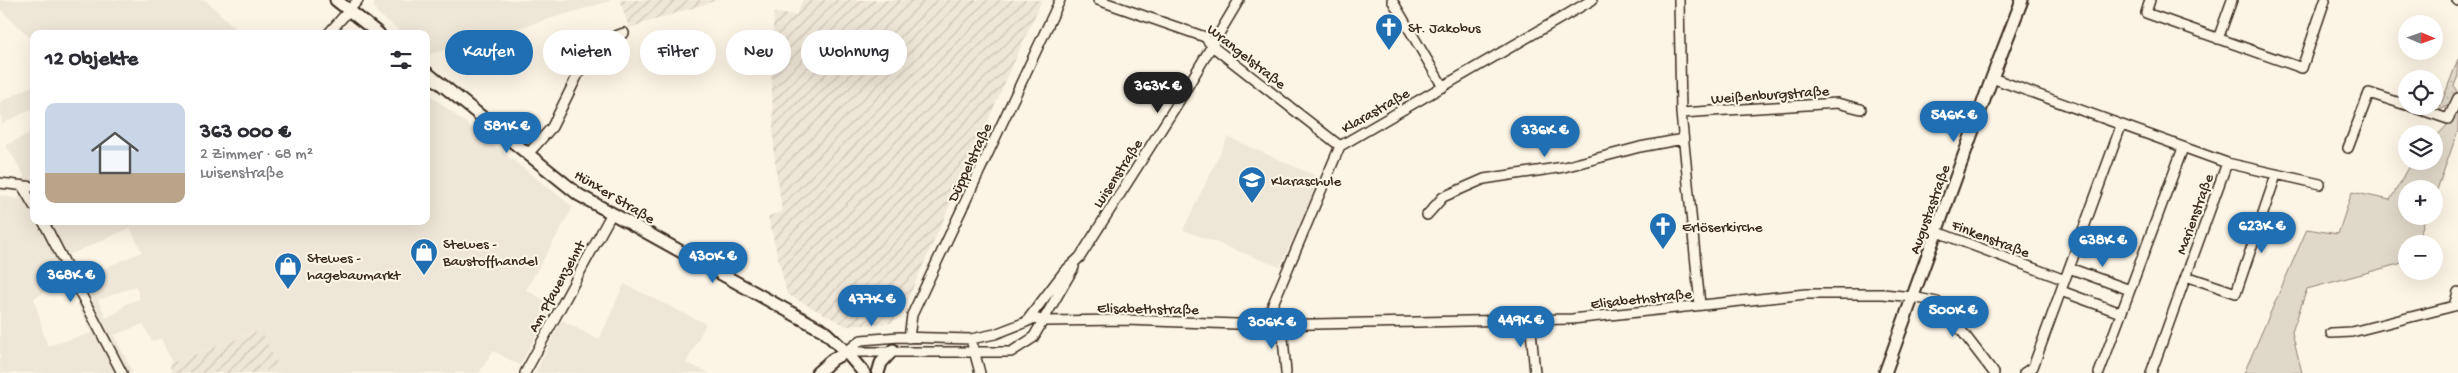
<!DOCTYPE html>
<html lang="de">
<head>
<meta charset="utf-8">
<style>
	:root { --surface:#fff; --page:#f7f7f7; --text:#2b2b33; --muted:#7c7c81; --line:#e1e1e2; --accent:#1f6fb2 }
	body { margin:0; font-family:"Gochi Hand",sans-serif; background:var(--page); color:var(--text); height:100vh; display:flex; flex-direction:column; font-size:19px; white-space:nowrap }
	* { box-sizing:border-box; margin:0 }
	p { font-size:16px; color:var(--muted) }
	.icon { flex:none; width:28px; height:28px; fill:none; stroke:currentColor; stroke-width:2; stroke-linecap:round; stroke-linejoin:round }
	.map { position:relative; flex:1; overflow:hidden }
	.side { position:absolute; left:30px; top:30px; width:400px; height:195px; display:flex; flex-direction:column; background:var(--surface); border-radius:10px; box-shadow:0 5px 20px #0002 }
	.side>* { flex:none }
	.hud { position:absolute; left:445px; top:30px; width:475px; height:45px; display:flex; gap:10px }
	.needle { width:32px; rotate:92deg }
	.tools { position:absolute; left:2398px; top:15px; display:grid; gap:10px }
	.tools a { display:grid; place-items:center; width:45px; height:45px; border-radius:50%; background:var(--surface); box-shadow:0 5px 20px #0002; font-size:25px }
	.price { position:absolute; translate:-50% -42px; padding:0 11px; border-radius:18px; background:var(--accent); color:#fff; font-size:16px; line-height:32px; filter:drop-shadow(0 1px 2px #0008) }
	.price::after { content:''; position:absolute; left:50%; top:30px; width:15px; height:11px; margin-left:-8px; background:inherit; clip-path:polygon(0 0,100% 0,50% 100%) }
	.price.on { background:#222; color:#fff }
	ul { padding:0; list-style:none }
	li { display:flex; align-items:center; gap:15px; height:125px; padding:0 15px }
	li+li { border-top:1px solid var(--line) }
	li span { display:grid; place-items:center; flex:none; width:140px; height:100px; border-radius:10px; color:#555 }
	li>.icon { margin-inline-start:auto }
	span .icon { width:60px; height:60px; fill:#fffc; stroke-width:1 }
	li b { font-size:21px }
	h2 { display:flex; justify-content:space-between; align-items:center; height:60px; padding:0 15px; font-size:21px }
	.tag { padding:0 18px; border-radius:22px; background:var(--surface); box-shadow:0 5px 20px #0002; font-size:18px; line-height:45px }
	.tag.on { background:var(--accent); color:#fff }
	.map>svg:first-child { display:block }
	.built { fill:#eee6d6; fill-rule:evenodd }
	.industrial { fill:url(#industrial-furrows) }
	.grass { fill:url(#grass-dots); stroke:#8e8173 }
	.park { fill:#e0d8c8; stroke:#8e8173 }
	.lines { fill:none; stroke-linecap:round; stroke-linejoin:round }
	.minor-casing { stroke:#3b2a1e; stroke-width:12 }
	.major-casing { stroke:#3b2a1e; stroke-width:15 }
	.minor { stroke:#fcf5e5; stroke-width:9 }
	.major { stroke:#fcf5e5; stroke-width:11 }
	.labels { text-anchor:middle; stroke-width:4.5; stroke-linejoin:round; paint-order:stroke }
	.poi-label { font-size:15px; fill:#3b2a1e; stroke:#fcf5e5; text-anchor:start }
	.street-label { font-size:15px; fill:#3b2a1e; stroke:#fcf5e5 }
</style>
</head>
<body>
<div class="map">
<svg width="2458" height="373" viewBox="0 0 2458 373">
	<defs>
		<pattern id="industrial-furrows" width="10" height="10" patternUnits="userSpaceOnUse" patternTransform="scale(1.25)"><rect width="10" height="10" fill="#eee6d6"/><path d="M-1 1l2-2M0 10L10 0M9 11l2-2" fill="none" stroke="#cdc5b7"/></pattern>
		<pattern id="grass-dots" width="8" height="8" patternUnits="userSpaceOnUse" patternTransform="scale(1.25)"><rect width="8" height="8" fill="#e0d8c8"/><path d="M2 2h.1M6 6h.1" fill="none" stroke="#c1baab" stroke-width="1.8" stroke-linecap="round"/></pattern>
	</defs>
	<rect width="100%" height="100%" fill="#fcf5e5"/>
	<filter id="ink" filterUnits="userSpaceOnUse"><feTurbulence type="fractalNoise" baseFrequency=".02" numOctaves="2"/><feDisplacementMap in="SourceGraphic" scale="10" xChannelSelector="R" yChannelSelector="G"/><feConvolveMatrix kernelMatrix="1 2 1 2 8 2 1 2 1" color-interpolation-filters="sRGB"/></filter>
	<g filter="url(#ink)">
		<path class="built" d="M0,0H205L242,34H34V41L0,9Z
			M375,0H610V1L430,54L426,51V34H404L377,13L374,7Z
			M34,85V108L2,124L0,102Z
			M426,92L573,207L526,290L553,305L520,365L493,351L479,373H260L278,366L260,330L169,364L172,363L161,338L152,341L143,324L114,335L133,373H0V195L19,199L24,175L6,145L34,131V221H426ZM130,228L142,252L81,278L69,255ZM66,282L92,333L47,346L34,298ZM136,286L140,299L126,304L119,311L106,318L98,300Z
			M1228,137L1320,178L1280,267L1183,230Z
			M624,284L706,324L686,363L710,373H535L562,320L599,340Z"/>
		<path class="industrial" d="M620,0H718L629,28Z
			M803,0H1042L902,312L891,323L846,326L787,294L768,216L782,212L774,154L771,56L774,13L796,15Z
			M261,330L278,366L260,373H172L169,364Z"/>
		<path class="grass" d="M2458,59V76L2454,86L2457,92C2452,102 2449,107 2439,110Z"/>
		<path class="park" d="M2458,107V131L2434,198V189H2406V216H2426L2417,244H2406V262L2307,289L2292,332L2302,373H2244L2307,229L2338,234L2352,192L2390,200L2413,161H2434V139L2451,121Z"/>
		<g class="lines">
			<g class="minor-casing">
				<path id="minor" d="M1098,0L1205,37L1212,46L1340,146
					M1392,0L1443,87
					M1679,0L1681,113L1700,305
					M2150,0L2146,13L2302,68L2325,0
					M2457,0L2458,1
					M328,34L358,0
					M2218,39L2232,0
					M1992,78L2227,163L2320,184
					M2410,106L2448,119L2458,98
					M1681,113L1837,103L1861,109
					M2348,148L2369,93L2406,105
					M528,154L552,127L593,44L624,33
					M2227,163L2186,276L2236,293L2276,175
					M0,183L34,187
					M23,187L34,206
					M1427,215L1443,197L1484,179L1564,167L1640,147L1683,139
					M43,221L122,373
					M1937,232L2065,280
					M2069,268L2130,290
					M2061,291L2121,313
					M2454,306L2458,292
					M1530,320L1535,373
					M1026,322L1035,318L1044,321L1126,320L1264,325L1572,319L1806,294H1883L1913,297L1937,302L1945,309L1994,373
					M1264,325L1340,146L1592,0
					M1282,325L1286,373
					M2331,333L2352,332L2458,305
					M909,338L912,315L1060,0
					M971,339L980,373
					M846,352L861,340L899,337L971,339L995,334L1026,322L1064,272L1080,257L1176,106L1239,0
					M846,352H1011L1033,338L1074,267
					M525,373L612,213
					M2024,373L2033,367L2121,126
					M2099,373L2183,148
					M2151,373L2186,276"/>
			</g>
			<g class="major-casing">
				<path id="major" d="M336,0L379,34
					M426,72L579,195L824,331L846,352L864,373
					M817,373L833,359L846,352
					M878,373L881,363L893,350
					M1885,373L1992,78L2022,0"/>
			</g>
			<use href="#minor" class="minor"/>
			<use href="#major" class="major"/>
		</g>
	</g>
	<defs>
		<g id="church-pin" transform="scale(1.4375)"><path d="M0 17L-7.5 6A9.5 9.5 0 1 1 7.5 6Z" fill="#1f6fb2" stroke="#fcf5e5"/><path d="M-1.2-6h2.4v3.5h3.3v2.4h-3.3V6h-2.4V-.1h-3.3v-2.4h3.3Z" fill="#fff"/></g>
		<g id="school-pin" transform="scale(1.4375)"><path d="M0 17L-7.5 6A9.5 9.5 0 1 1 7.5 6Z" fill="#1f6fb2" stroke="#fcf5e5"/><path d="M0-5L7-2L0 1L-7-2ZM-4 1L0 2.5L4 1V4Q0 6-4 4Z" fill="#fff"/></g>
		<g id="shop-pin" transform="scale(1.4375)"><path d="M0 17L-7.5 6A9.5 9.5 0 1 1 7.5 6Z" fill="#1f6fb2" stroke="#fcf5e5"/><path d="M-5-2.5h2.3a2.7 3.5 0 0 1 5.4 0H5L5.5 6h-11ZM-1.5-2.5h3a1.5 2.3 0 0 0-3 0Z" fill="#fff"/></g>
	</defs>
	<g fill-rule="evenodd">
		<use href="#church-pin" x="1389" y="27"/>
		<use href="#school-pin" x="1252" y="180"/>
		<use href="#church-pin" x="1663" y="226"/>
		<use href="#shop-pin" x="424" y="252"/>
		<use href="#shop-pin" x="288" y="266"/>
	</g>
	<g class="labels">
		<g class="poi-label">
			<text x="1408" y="32">St. Jakobus</text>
			<text x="1271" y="185">Klaraschule</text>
			<text x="1682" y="231">Erlöserkirche</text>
			<text x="443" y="248">Stewes -<tspan x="443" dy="17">Baustoffhandel</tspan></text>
			<text x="307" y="262">Stewes -<tspan x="307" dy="17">hagebaumarkt</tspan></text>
		</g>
		<g class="street-label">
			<text transform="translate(1247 56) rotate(38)" y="5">Wrangelstraße</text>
			<text transform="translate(1770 94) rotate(-4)" y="5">Weißenburgstraße</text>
			<text transform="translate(1375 110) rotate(-30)" y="5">Klarastraße</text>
			<text transform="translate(969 162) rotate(-65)" y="5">Düppelstraße</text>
			<text transform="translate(1117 173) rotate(-57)" y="5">Luisenstraße</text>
			<text transform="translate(615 196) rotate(31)" y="5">Hünxer Straße</text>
			<text transform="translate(1929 209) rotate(-70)" y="5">Augustastraße</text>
			<text transform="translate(2194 214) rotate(-70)" y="5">Marienstraße</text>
			<text transform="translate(1991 238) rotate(21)" y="5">Finkenstraße</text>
			<text transform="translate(556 286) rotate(-61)" y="5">Am Pfauenzehnt</text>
			<text transform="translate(1641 298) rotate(-6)" y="5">Elisabethstraße</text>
			<text transform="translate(1148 308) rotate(1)" y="5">Elisabethstraße</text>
		</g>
	</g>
</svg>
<div class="tools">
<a><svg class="needle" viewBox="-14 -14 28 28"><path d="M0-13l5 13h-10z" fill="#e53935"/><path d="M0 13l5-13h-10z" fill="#7c7c81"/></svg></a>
<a><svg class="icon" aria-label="locate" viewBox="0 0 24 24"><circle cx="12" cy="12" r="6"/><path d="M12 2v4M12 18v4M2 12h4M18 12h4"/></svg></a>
<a><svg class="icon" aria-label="layers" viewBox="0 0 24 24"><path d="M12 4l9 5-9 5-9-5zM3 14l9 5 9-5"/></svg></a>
<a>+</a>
<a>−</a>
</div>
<b class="price on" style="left:1158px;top:114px">363K €</b>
<b class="price" style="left:1954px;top:143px">546K €</b>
<b class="price" style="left:507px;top:154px">581K €</b>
<b class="price" style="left:1545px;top:158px">336K €</b>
<b class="price" style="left:2262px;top:254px">623K €</b>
<b class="price" style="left:2103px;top:268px">638K €</b>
<b class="price" style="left:713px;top:284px">430K €</b>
<b class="price" style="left:71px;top:303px">368K €</b>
<b class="price" style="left:872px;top:327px">477K €</b>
<b class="price" style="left:1953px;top:338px">500K €</b>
<b class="price" style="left:1521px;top:348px">449K €</b>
<b class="price" style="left:1272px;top:350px">306K €</b>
<div class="hud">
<a class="tag on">Kaufen</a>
<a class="tag">Mieten</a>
<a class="tag">Filter</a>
<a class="tag">Neu</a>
<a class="tag">Wohnung</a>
</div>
<section class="side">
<h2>12 Objekte<svg class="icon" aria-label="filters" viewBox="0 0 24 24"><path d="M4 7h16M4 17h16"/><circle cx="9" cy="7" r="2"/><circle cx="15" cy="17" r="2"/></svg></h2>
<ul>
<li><span style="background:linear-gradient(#c9d6e8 70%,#b9a48a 0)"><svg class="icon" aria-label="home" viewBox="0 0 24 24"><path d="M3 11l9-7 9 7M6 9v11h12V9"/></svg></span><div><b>363 000 €</b><p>2 Zimmer · 68 m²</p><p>Luisenstraße</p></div></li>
</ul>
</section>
</div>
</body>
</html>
